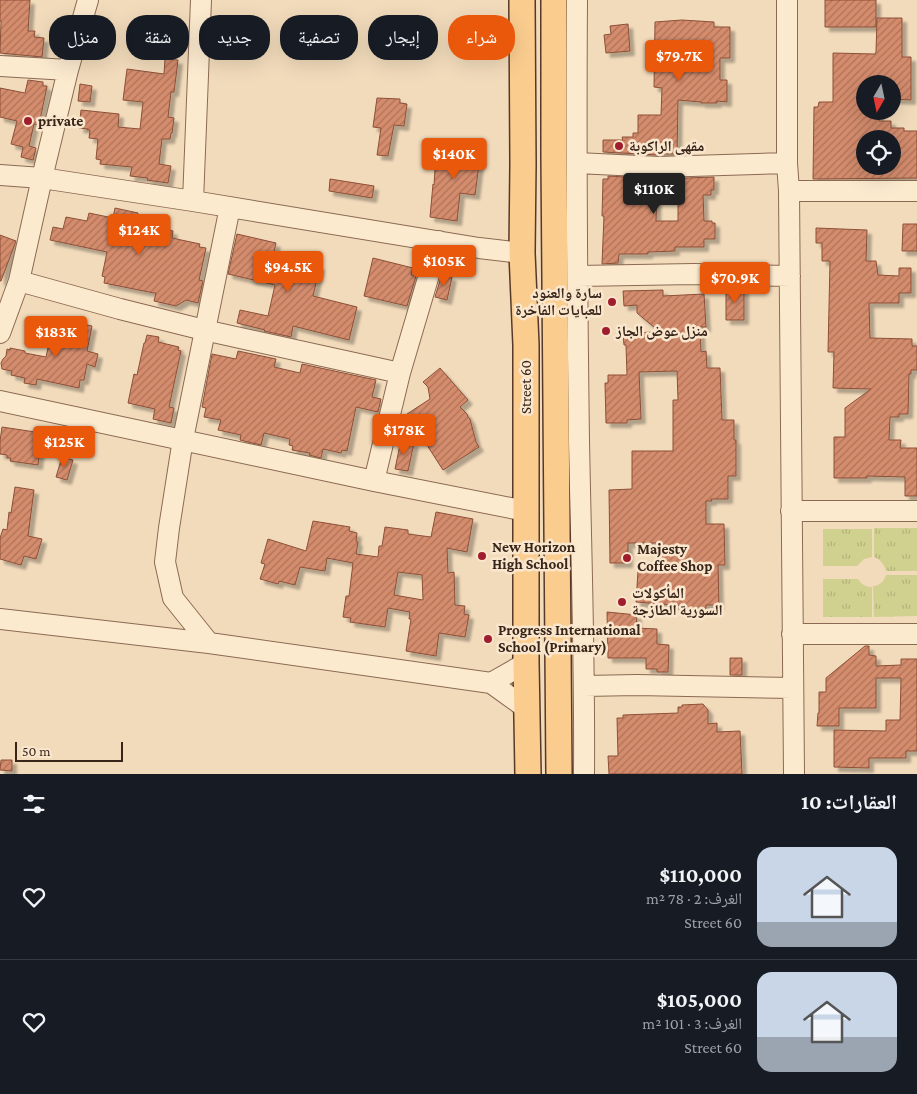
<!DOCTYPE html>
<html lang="ar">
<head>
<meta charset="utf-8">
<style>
	:root { --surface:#171b24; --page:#242831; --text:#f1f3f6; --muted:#9ea1a6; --line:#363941; --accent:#ea580c }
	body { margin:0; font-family:"Crimson Pro","Noto Naskh Arabic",serif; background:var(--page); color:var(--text); direction:rtl; height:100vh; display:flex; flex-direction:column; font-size:19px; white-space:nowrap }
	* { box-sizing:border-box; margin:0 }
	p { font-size:16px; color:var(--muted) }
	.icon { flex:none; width:28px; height:28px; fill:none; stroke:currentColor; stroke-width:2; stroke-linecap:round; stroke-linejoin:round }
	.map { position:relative; height:774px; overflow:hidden; direction:ltr }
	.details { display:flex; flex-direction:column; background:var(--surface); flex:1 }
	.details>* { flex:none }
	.guide { position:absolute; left:15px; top:15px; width:500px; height:45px; direction:rtl; display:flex; gap:10px }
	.needle { width:32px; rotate:189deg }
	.buttons { position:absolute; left:856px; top:75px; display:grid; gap:10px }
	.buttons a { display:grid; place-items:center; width:45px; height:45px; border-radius:50%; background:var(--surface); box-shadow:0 5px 20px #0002; font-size:25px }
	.scale { position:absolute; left:15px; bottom:12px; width:108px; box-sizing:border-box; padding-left:5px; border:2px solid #38251a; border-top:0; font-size:14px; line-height:18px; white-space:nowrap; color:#38251a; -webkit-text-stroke:4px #f9e6cc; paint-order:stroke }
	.price { position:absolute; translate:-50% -42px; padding:0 11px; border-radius:5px; background:var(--accent); color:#fff; font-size:16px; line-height:32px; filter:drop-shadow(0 1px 2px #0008) }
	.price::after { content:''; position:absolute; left:50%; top:30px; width:15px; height:11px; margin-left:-8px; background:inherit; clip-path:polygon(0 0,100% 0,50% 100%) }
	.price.on { background:#222; color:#fff }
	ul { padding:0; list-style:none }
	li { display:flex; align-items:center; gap:15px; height:125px; padding:0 20px }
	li+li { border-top:1px solid var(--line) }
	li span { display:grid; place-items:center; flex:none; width:140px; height:100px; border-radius:15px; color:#555 }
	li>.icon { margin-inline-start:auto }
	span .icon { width:60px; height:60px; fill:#fffc; stroke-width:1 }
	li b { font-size:21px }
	h2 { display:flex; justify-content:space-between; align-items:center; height:60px; padding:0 20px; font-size:21px }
	.pill { padding:0 18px; border-radius:20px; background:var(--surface); box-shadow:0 5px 20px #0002; font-size:18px; line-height:45px }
	.pill.on { background:var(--accent); color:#fff }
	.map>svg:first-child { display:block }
	.grass { fill:url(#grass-tufts) }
	.building { fill:url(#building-hatch); stroke:#8c4f37; fill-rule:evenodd; filter:url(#shadow) }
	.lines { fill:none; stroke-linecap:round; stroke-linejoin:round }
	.minor-casing { stroke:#8b6a53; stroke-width:22 }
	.major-casing { stroke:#583929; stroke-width:28 }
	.minor { stroke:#fceacf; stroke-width:20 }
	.major { stroke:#facc8e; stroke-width:25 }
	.poi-dot { fill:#a01d2e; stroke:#f9e6cc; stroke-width:2 }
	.labels { text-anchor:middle; stroke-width:5; stroke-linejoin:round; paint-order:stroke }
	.poi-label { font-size:15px; font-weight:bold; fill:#38251a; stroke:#f9e6cc; text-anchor:start }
	.street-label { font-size:15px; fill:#38251a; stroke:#f9e6cc }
</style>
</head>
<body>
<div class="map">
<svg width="917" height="774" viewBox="0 0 917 774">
	<defs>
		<pattern id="grass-tufts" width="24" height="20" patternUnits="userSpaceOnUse" patternTransform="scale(1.25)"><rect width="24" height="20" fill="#d1d18f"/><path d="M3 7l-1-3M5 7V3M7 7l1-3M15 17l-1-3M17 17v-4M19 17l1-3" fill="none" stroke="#b4b37b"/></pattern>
		<pattern id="building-hatch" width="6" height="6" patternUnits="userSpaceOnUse" patternTransform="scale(1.25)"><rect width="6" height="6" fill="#d48c6d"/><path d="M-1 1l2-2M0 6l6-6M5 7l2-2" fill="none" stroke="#ad7259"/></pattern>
		<filter id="shadow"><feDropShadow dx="4.5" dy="4.5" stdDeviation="1" flood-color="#0004"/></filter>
	</defs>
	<rect width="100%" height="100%" fill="#f2dbbb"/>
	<path class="grass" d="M874,528H917V571H886C884,564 881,560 874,557Z
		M823,529H872V557L864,559L857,566H823Z
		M886,575H917V616L874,617L873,586C880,586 884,581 886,575Z
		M823,579H858C862,585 866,587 872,587V617H823Z"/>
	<path class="building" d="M0,0H30L28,31H35L34,37L44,38L42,57L0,53L1,21H0Z
		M825,0H876V27H825Z
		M877,18H902V57H911V100L892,99V84H865V111H880L879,121H891V128H904V131H917V178L813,179L814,107H818L819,102H833V53L875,54L876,52ZM865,139H895V166H865Z
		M682,20L714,22V27H730V58H720V80H727V102L717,101V103H701V102L678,100L677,154H658V155L603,152V140H623L622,137H633V133H638V115H661L662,88L654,87L655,22Z
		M628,24L630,51L606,53L604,35L611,34L610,26Z
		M165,59L178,60L174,92H171L168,117L174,118L172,133H171L170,139H162L159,164L171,166L168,183L147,180L148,178L130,176L132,167L100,164L101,160L96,159L98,139L89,138L90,130H87L88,129L79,128L81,110L119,114L118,127L140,129L143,102L123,100L127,69L164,74Z
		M28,80L43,82V86H47L39,125L34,124L29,146L36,148L33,160L21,157L23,147L11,144L17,121L0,117V88L25,93Z
		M80,84L92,86L90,102L78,101Z
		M377,98L400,99V103L407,104L404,126L394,125L388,156L377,155L381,128L373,127Z
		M453,146L480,147V164H479L475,195L460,193L457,221L430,217L433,184L434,185L436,153L452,154Z
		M608,176L659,179L714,177V190H711V195H703L704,221H712V223H715V239H704V247H675V251L648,252V254H619L618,263L602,264L604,216H602L603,179H608ZM657,195H678V221H656Z
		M330,179L374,186L372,198L329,191Z
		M115,208L138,213L134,229L159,235L161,228L173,231L172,238L200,244L199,247L206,248L199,280L203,281L198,303L186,300L176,306L154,301L156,293H154L104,283L105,277L102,276L107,252L50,240L53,227L63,229L66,217L87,221L89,213L113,218Z
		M903,224H917V251H902Z
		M816,228L867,230L866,261H876L878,275L899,276V268H911V293H899V303H869L870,338L912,339V346H917V370H911V374H909L908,414H899V417H890L889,440H901L900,448H917V496H905V477L867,476V478H834V437H845V408L871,389L833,388L834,352H828L830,261H822V243H816Z
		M237,234L276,243L273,256L320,266L313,296L357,307L349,340L293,326L291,337L264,331L265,330L237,323L240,310L268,316L275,285L228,274Z
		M0,235L16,241L1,281H0Z
		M373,258L413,268L411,275L416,276L407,306L364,296Z
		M442,274L452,277L447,300L435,297Z
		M726,287H744V320H726Z
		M663,290V296L704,294L706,327H700L701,352L706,351L707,368H720L722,420H734V440H736V476H728V499H711L712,501H706V524H724L725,565H718L719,605H706V609H687V606L636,602L638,571L660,573V543H628V563H610L609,490L632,489V451H673V400H678L677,371L639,372L641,419L627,420V423H606L605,383H608V375H627L626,345H624L623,333L660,332L637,313V305L624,306L623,291Z
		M69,321L92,326L87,351L98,354L95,367L87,364L84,380H80L79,388L37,379L36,385L24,383L25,378L11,375L12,371L2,369L1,363L3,359L6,356L7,349L10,350V348L25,351V353L46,357L53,325L55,326L56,323L68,326Z
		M147,335L159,337L158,342L179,347L178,350L181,351L169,407L174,408L171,423L153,419L155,409L128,403L134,374L137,375L144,343H145Z
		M238,351L276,359L274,367L300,373L302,364L376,380L372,397L381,399L378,412L356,407L347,451L342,450L341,453L323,449L321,458L309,455L310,453L292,450L293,446L289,445L290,439L264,433L261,445L240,440L241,435L218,430L221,420L204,417L206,408L202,407L212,354L236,359Z
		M440,368L468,400L460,407L467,414L468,417L470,419L476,442L479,447L443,470L407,414L430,399L428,387L423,382Z
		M2,427L42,433L38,465L10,461L11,458H7V455L0,454V441Z
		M401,440L414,443L408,471L395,469Z
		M62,457L73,460L67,480L56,477Z
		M15,487L34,490L28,536L42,539L36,559L24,556L21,565L0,559V538L3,529L7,530L9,512L11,513Z
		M436,512L473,519L467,552L447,548L448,573L454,572L455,605L465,606L464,614L469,615L465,637L439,633L436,656L406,651L411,619H409L410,612L388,608L385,627L350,622L351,618L343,617L346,596H349L353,563L327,558L325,571L300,567L295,585L279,581L278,584L260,579L265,564L261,563L268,539L306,551L313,521L350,527L349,531L357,533L356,541L358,542L356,554L378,557L379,546H382L385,527L408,530V534L431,537ZM398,572L422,575L423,600L394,595Z
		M607,612L637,615L636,628L657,629V644L669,645L668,672H657V669H646V658H608Z
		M865,646H869V655L876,656V666L901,665V659H917V751H906V758H869V768L834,767V730L886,731V720H900L901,678H876V708H839V726H817L818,713H819V692H826V678Z
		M730,658H742V675H730Z
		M703,704L708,710V724L717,723V732L740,731L742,774H609L608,756H618L617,718H623V715L678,713V707H682V705Z
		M1,760H12V771L0,770Z"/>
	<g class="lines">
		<g class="minor-casing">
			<path id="minor" d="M577,0C576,146 577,293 579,440C581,551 585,662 584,774
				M787,0V163L789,191L794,774
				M0,66L68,70
				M577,163L659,167L787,163
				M0,175L42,178L193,201L479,248L522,253
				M789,191H917
				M193,201L201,0
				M578,276L694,274L790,276
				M19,281L120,309L204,330L400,373
				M0,333L19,281L42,178L68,70L88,0
				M0,401L374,481L526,511
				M374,481L400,373L439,241
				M791,511H917
				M0,619L209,643L491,683L527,709
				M792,634H917
				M209,643L173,598L165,562L169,528L183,439L230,207
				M491,683L526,663
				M584,686L637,685L793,688"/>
		</g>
		<g class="major-casing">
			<path id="major" d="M522,0L523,164L522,253L526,345V663L528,774
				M554,0V157L559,774"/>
		</g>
		<use href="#minor" class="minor"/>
		<use href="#major" class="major"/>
	</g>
	<g class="poi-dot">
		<circle cx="28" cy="121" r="5"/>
		<circle cx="619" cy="146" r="5"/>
		<circle cx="612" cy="302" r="5"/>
		<circle cx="606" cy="331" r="5"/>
		<circle cx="482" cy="556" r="5"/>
		<circle cx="627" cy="558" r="5"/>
		<circle cx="622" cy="602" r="5"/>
		<circle cx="488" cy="639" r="5"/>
	</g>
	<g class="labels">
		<g class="poi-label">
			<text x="38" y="126">private</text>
			<text x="629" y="151">مقهى الراكوبة</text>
			<text x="602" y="298" text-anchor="end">سارة والعنود<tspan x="602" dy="17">للعبايات الفاخرة</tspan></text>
			<text x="616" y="336">منزل عوض الجاز</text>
			<text x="492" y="552">New Horizon<tspan x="492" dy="17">High School</tspan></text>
			<text x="637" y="554">Majesty<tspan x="637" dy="17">Coffee Shop</tspan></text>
			<text x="632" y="598">المأكولات<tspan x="632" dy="17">السورية الطازجة</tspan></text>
			<text x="498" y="635">Progress International<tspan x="498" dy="17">School (Primary)</tspan></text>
		</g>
		<g class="street-label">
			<text transform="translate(526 387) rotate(-90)" y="5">Street 60</text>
		</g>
	</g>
</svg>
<div class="buttons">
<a><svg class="needle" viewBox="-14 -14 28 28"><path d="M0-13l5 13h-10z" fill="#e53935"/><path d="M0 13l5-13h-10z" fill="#9ea1a6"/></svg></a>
<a><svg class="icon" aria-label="locate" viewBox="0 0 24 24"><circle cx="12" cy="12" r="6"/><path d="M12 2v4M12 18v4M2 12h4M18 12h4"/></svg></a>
</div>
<div class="scale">50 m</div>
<b class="price" style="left:679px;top:82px">$79.7K</b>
<b class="price" style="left:454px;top:180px">$140K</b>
<b class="price on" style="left:654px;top:215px">$110K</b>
<b class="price" style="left:139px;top:256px">$124K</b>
<b class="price" style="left:444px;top:287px">$105K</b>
<b class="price" style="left:288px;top:293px">$94.5K</b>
<b class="price" style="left:735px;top:304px">$70.9K</b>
<b class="price" style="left:56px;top:358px">$183K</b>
<b class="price" style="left:404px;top:456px">$178K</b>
<b class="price" style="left:64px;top:468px">$125K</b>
<div class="guide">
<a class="pill on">شراء</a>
<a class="pill">إيجار</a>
<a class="pill">تصفية</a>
<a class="pill">جديد</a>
<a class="pill">شقة</a>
<a class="pill">منزل</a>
</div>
</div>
<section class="details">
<h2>العقارات: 10<svg class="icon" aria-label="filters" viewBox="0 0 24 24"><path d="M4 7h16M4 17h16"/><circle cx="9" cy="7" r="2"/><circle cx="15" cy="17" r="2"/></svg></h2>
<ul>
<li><span style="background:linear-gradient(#c9d6e8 75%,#9aa5b1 0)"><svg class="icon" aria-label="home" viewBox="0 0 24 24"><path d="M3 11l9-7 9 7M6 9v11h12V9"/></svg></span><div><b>$110,000</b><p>الغرف: 2 · 78 m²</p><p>Street 60</p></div><svg class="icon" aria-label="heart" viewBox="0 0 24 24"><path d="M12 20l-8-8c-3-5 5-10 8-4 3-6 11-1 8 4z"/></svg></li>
<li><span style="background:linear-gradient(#c9d6e8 65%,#9aa5b1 0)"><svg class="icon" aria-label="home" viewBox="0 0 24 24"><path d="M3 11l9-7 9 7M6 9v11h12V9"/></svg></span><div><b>$105,000</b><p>الغرف: 3 · 101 m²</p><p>Street 60</p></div><svg class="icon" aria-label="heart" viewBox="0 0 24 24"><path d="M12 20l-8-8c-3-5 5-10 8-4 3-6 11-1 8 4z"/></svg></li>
</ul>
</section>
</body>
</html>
